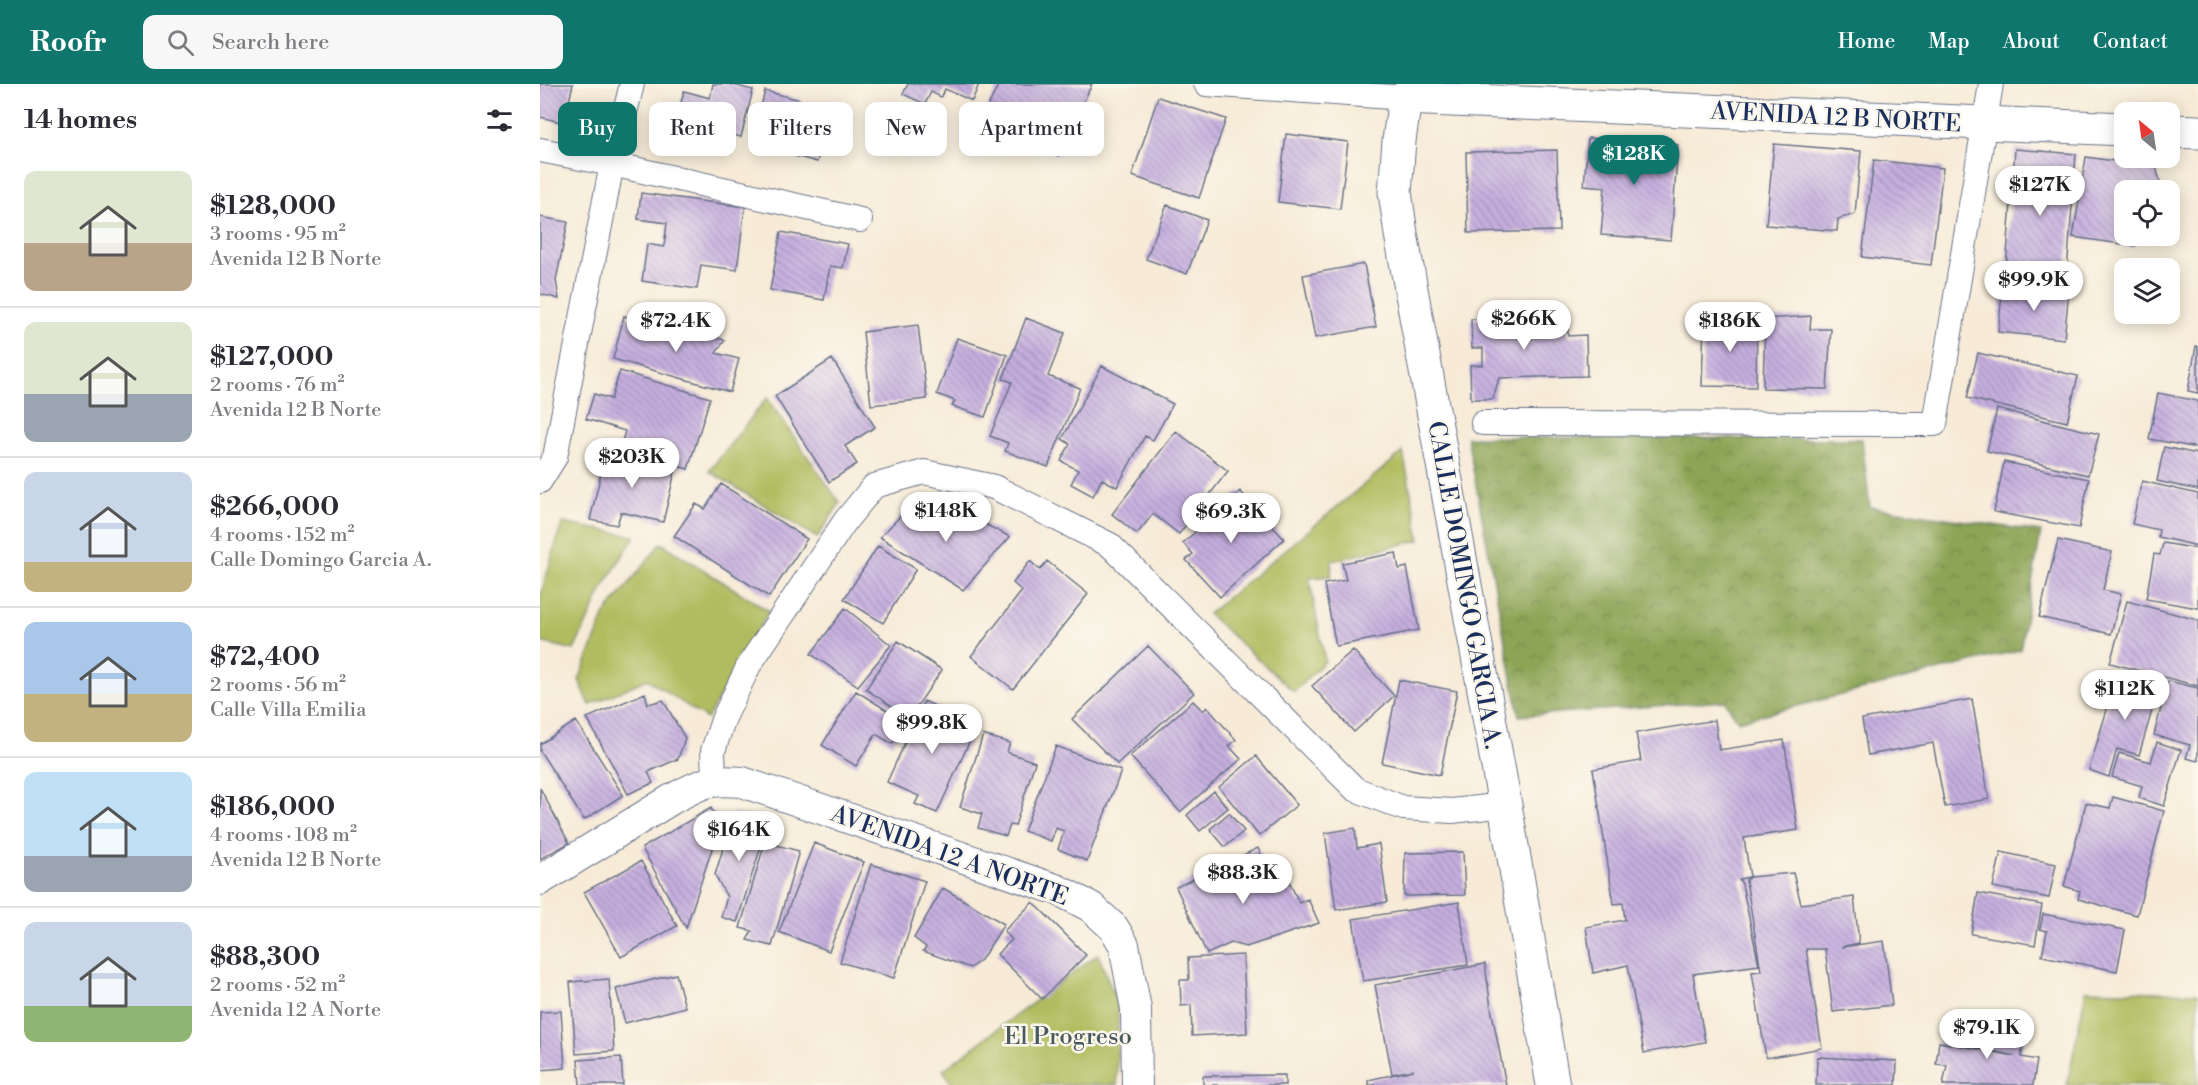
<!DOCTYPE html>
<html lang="en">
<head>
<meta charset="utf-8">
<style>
	:root { --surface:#fff; --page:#f7f7f7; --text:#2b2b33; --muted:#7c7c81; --line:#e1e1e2; --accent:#0f766e }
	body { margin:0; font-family:"Libre Bodoni",serif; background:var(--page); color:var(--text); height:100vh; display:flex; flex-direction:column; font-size:22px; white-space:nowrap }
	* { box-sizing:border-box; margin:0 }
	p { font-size:20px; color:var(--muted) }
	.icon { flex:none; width:33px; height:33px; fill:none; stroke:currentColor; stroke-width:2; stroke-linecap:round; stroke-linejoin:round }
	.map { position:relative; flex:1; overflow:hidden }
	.drawer { display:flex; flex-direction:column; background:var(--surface); width:540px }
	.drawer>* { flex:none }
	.top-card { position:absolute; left:18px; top:18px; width:570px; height:54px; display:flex; gap:12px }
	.needle { width:39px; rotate:331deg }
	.buttons { position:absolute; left:1574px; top:18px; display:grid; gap:12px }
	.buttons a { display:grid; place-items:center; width:66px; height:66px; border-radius:12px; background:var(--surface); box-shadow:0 3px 15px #0003; font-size:30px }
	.price { position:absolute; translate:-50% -51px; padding:0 14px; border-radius:21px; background:#fff; color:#222; font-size:20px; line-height:39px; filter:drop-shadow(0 2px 3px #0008) }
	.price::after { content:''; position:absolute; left:50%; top:36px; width:18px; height:14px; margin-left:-9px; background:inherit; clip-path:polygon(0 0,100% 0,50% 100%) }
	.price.current { background:var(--accent); color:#fff }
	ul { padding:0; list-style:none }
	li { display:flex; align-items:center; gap:18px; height:150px; padding:0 24px }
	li+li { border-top:2px solid var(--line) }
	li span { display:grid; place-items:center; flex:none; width:168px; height:120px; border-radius:12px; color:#555 }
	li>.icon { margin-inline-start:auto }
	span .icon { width:72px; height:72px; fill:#fffc; stroke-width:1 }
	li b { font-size:26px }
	h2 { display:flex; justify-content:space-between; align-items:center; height:72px; padding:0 24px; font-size:26px }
	.tag { padding:0 21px; border-radius:12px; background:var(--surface); box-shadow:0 3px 15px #0003; font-size:21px; line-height:54px }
	.tag.current { background:var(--accent); color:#fff }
	header { display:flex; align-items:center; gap:36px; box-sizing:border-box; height:84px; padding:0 30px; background:var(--accent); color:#fff }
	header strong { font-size:28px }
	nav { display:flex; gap:33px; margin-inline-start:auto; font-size:21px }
	.search { width:420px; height:54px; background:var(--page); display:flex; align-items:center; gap:15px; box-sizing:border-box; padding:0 21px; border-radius:12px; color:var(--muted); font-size:22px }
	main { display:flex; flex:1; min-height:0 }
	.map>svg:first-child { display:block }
	.green { fill:#b0bc5e; stroke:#66765e; stroke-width:1.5 }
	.forest { fill:url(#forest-crowns); stroke:#546a5a; stroke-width:1.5 }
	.building { fill:url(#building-back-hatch) }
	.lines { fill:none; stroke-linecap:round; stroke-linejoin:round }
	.minor-casing { stroke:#687188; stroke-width:26 }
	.tertiary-casing { stroke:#687188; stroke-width:32 }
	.secondary-casing { stroke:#687188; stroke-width:35 }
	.minor { stroke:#fff; stroke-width:24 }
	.tertiary { stroke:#fff; stroke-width:30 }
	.secondary { stroke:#fff; stroke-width:33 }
	.labels { text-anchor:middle; stroke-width:5; stroke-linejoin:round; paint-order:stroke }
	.street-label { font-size:24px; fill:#1b2f5e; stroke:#fbf7ec }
	.park-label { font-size:24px; fill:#48595e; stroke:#fbf7ec }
</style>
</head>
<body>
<header>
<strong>Roofr</strong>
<div class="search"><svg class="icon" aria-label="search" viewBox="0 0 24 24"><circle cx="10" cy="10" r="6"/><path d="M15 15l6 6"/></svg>Search here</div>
<nav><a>Home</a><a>Map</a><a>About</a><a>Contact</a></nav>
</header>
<main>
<section class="drawer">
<h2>14 homes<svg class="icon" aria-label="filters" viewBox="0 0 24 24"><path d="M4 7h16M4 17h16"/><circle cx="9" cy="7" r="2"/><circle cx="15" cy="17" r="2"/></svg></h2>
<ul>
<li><span style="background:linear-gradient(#dfe7d0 60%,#b9a48a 0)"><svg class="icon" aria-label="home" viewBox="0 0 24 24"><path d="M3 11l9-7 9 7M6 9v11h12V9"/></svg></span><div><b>$128,000</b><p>3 rooms · 95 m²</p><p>Avenida 12 B Norte</p></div></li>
<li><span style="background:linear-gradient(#dfe7d0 60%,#9aa5b1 0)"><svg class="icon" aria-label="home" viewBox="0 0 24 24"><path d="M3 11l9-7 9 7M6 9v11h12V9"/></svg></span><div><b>$127,000</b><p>2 rooms · 76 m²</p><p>Avenida 12 B Norte</p></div></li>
<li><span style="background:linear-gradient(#c9d6e8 75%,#c2b280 0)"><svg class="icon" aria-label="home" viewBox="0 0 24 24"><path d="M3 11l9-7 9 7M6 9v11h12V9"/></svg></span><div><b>$266,000</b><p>4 rooms · 152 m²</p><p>Calle Domingo Garcia A.</p></div></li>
<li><span style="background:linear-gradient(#a9c7e8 60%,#c2b280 0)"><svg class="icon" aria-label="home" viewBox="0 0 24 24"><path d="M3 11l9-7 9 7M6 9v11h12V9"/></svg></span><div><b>$72,400</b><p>2 rooms · 56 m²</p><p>Calle Villa Emilia</p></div></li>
<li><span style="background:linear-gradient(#bfe0f5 70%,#9aa5b1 0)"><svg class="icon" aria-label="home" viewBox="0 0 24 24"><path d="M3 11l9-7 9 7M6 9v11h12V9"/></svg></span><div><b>$186,000</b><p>4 rooms · 108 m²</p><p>Avenida 12 B Norte</p></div></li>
<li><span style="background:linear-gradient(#c9d6e8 70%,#8fb573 0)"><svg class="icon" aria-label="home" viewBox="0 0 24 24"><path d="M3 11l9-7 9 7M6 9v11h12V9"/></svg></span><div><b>$88,300</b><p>2 rooms · 52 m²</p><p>Avenida 12 A Norte</p></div></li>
</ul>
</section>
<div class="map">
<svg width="1658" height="1001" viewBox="0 0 1658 1001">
	<defs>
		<pattern id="forest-crowns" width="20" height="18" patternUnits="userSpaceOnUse" patternTransform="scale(1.5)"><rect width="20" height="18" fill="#8ca455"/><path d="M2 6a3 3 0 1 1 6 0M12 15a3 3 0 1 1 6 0" fill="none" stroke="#72864a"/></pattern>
		<pattern id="building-back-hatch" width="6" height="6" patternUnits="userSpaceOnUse" patternTransform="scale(1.5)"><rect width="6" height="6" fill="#c6afdf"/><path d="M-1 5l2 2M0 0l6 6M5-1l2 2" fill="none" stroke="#a08fb8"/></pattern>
	</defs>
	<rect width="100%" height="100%" fill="#fbf7ec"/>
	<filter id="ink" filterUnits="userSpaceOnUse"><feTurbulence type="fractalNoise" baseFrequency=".0167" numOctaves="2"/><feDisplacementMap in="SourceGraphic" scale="12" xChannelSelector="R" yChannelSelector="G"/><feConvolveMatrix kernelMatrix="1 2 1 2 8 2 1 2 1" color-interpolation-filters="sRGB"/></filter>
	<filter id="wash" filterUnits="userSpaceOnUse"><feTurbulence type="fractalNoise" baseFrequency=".008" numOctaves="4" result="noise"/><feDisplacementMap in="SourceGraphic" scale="24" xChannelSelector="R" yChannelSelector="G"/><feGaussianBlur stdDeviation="1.35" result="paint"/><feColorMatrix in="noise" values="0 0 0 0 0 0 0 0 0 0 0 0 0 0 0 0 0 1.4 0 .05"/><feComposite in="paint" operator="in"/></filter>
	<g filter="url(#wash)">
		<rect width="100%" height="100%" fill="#f7ebd7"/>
		<path class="green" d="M227,314L300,419L277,454L169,387Z
			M863,368L880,456L792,477L791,492L769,494L785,577L754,608L668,530Z
			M22,439L95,452L65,500L34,566L0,558V513Z
			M121,459L229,527L167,635L107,595L50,621L39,596L65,530Z
			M558,870L578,921L577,1001H413L403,986Z
			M1546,906L1658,909V1001H1527Z"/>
		<path class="forest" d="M927,353L1322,355L1330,423L1501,448L1480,566L1198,637L1185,617L979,632Z"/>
		<g id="blocks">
			<path class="building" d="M0,0H33L24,39L0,33Z
				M173,0H189L213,6L201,53L161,43L159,51L134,45L144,7L170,14Z
				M368,0H439L432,17L405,5L401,13L391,8L385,20L363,10Z
				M459,0H552L518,72L485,56L490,46L446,26Z
				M225,7L261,16L257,31L287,38L277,78L251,71L253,64L213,54Z
				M618,13L686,35L659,114L592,92Z
				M746,50L808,58L800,125L738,118Z
				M1048,54L1138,61L1131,156L1061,151L1065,103L1044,101Z
				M1234,60L1321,67L1315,130L1298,135L1297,147L1226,141Z
				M1475,65L1536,70L1526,201L1465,197Z
				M1017,66L1019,147L928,149L926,68Z
				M1546,73L1616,83L1622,106H1584V152H1597L1595,162L1533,153Z
				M1334,76L1403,84L1391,181L1322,173Z
				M101,109L205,123L197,186L161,181L157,205L102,197L107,160L124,163L127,139L98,135Z
				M627,121L667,136L647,190L606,175Z
				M0,133L28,138L16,196L19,215L0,210Z
				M241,148L308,160L303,184L290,182L284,216L230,206Z
				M824,180L836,243L775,254L763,191Z
				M1463,201L1529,207L1524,255L1458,248Z
				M84,232L185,256L176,269L199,275L190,308L73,275Z
				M1028,232V252L1046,251L1047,292L959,294L953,315H931L930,281H943V264H932L931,235Z
				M1271,232L1270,245H1291L1287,305L1223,304L1225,235Z
				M486,234L525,249L508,292L540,304L508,383L465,367L468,359L450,352L472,298L463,295Z
				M1164,235H1217L1216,303L1162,302Z
				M378,241L387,315L331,321L323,248Z
				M417,254L467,271L445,333L412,322L415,317L397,310Z
				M1656,262L1658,263V309L1648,307Z
				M1438,269L1538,292L1527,338L1427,314Z
				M292,275L335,343L305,362L317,380L289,398L235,312Z
				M562,282L633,320L613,356L605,352L577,403L562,395L553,412L531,400L538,386L521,377L530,360L522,355Z
				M80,287L170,314L148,385L80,365L85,347L46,335L54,310L71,315Z
				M1618,309L1658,317V364L1609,355Z
				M1457,325L1559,350L1548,391L1447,367Z
				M636,347L688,387L639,450L613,430L597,450L572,430Z
				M1624,363L1658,370V406L1617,397Z
				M66,368L136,384L123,438L81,428L77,441L50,436Z
				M1464,378L1549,395L1539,444L1454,428Z
				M1602,397L1658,410V462L1618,453L1619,446L1592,440Z
				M181,400L267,455L229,513L134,452L156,420L165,425Z
				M700,407L744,455L680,513L646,476L653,470L643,459Z
				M372,420L421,440L426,430L470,453L423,506L340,453Z
				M1518,456L1572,468L1563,506L1581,510L1571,550L1499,533Z
				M1623,459L1658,465V524L1606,515L1614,470L1620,471Z
				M338,462L376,485L343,539L304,515Z
				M856,469L859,485L867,483L879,546L796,562L784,500L806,496L802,479Z
				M490,477L500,486L507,477L548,510L473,605L431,572L482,507L473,499Z
				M1587,517L1658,536V602L1570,579Z
				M305,524L351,561L318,602L271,570Z
				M358,557L402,586L369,634L326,605Z
				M608,562L654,609L577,680L532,635Z
				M813,566L854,612L814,648L772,602Z
				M1593,588L1621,596L1599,671L1577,665L1569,693L1549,686L1575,598L1588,602Z
				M859,596L917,607L900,691L842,679Z
				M1628,597L1658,604V677L1646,674L1650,661L1614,651Z
				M316,607L366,638L352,660L336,650L316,682L282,661Z
				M105,609L108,620L123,616L145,654L138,675L108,688L113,699L88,710L47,634Z
				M1432,615L1449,715L1405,723L1393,659L1328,671L1322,635Z
				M384,617L437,641L397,729L375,720L379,712L347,698Z
				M653,617L663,627L667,623L696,656L689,662L701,675L640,728L590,672Z
				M1175,636L1179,666L1244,656L1258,746L1204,754L1210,793L1253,789L1261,820L1314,813L1319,859L1301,863L1344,857L1352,921L1293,928L1285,865H1266L1282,964L1226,974L1212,888L1221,887L1206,796L1210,793L1199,795L1202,800L1219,881L1153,890L1165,958L1104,969L1088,881L1053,889L1046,843L1085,836L1083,819L1074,820L1053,685L1101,677L1096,649Z
				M36,637L83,711L44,736L0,667V660Z
				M443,651L470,659L467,668L495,678L475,742L470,741L466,752L438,744L442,730L420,723Z
				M1617,658L1641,666L1624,722L1599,714L1602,702L1572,693L1579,669L1611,678Z
				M516,662L581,687L547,777L518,765L524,747L516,744L511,757L484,747Z
				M716,672L757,721L719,752L679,703Z
				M0,704L29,759L0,775Z
				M674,707L688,724L660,747L647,731Z
				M1573,713L1624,727L1597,831L1538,815L1540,807L1524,802L1546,719L1570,724Z
				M171,724L180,740L146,844L102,764Z
				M194,729L228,740L197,838L181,833L187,813L175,791Z
				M689,729L704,747L685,763L670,745Z
				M815,744L817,764L839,760L847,818L796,826L785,749Z
				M225,758L259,767L232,862L207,856L212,847L200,844Z
				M274,759L324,778L289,867L239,848Z
				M718,764L736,803L749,797L759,819L768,815L779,839L706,863L691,859L667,870L636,803Z
				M923,768L925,811L864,812L865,769Z
				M1461,768L1516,780L1509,814L1453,803Z
				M101,777L137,842L81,873L44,808Z
				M331,780L385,797L354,894L300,878Z
				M403,804L464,840L441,876L430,884L383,867L386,863L374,854Z
				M1438,809L1502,821L1495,861L1431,850Z
				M493,818L546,871L502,915L457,870L472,856L464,847Z
				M919,818L928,881L823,897L813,835Z
				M1503,830L1585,846L1577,887L1502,872L1507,847L1500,845Z
				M703,871L707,949L652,952L651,921L641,922L640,896H649L648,874Z
				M945,880L951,924L966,1001H829L828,996L874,986L852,990L835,901Z
				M136,890L145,923L85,939L76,905Z
				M69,895L74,967L36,970L30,898Z
				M21,927L25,984L0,986V928Z
				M1432,941L1485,952L1481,973L1497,976L1493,1001H1403L1407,981L1396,980L1399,958L1475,972L1428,962Z
				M81,973L83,1001H40L38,976Z
				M1277,973L1357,977L1356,1001H1276Z
				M745,991V1001H663V992Z"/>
		</g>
	</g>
	<g filter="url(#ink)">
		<use href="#blocks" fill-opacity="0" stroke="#687188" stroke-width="1.5"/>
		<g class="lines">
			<g class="minor-casing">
				<path id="minor" d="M666,0L865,14L868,0
					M0,66L72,80L320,136
					M943,339L1395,340L1451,0
					M0,397L15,373L72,80L92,0
					M174,696L173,667L183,636L209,581L306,436L334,402L384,388L454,403L570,461L815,705L863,724L912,727L965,721"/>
			</g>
			<g class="tertiary-casing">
				<path id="tertiary" d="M0,796L132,715C162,699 167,695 202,698L518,806L551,823L574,844L584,861L596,925L597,1001"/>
			</g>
			<g class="secondary-casing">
				<path id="secondary" d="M1629,47L1658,48
					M1013,1001L965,721L861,150L855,108L859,57L865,14L1584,45"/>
			</g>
			<use href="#minor" class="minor"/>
			<use href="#tertiary" class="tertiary"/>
			<use href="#secondary" class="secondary"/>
		</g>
	</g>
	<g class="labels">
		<g class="street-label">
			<text transform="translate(1296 33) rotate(3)" y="8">AVENIDA 12 B NORTE</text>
			<text transform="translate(925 501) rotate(80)" y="8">CALLE DOMINGO GARCIA A.</text>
			<text transform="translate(410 771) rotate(20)" y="8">AVENIDA 12 A NORTE</text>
		</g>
		<g class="park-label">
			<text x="528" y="960">El Progreso</text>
		</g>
	</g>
</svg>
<div class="buttons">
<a><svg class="needle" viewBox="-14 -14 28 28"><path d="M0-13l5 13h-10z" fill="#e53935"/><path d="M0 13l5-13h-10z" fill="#7c7c81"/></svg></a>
<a><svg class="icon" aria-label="locate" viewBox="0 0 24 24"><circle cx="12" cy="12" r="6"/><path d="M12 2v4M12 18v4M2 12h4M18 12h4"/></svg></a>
<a><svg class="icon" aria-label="layers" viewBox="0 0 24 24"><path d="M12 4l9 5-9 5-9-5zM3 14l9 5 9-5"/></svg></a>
</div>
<b class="price current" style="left:1094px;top:102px">$128K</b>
<b class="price" style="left:1500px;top:133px">$127K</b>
<b class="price" style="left:1494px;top:228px">$99.9K</b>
<b class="price" style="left:984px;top:267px">$266K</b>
<b class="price" style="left:136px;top:269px">$72.4K</b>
<b class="price" style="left:1190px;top:269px">$186K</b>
<b class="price" style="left:92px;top:405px">$203K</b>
<b class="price" style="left:406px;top:459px">$148K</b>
<b class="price" style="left:691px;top:460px">$69.3K</b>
<b class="price" style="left:1585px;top:637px">$112K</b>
<b class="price" style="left:392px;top:671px">$99.8K</b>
<b class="price" style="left:199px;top:778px">$164K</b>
<b class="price" style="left:703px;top:821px">$88.3K</b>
<b class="price" style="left:1447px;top:976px">$79.1K</b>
<div class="top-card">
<a class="tag current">Buy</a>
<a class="tag">Rent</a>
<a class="tag">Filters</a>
<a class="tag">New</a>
<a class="tag">Apartment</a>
</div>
</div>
</main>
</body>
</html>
